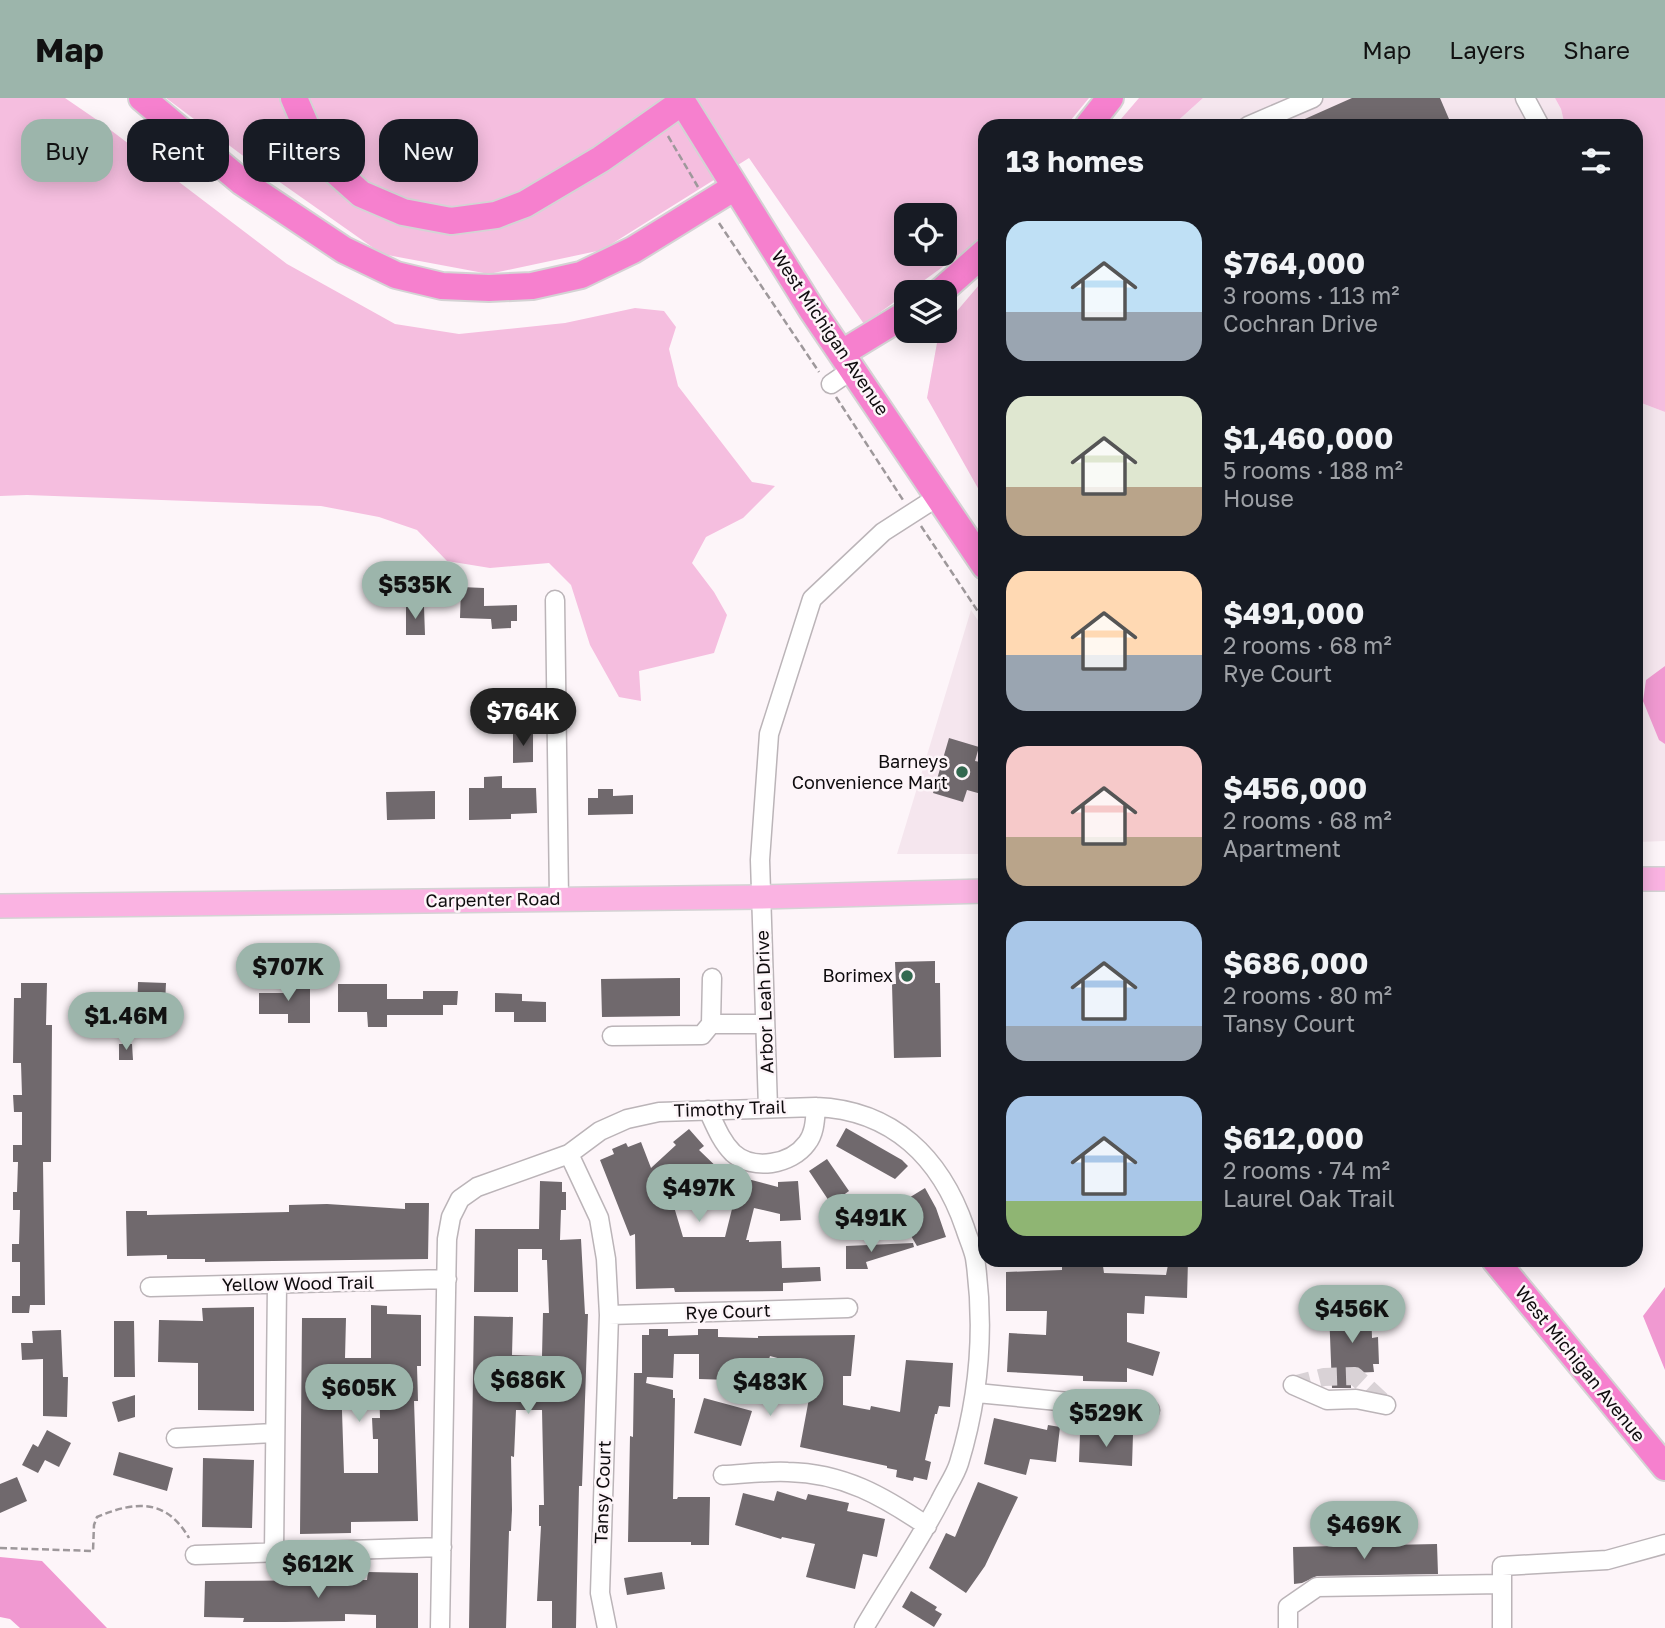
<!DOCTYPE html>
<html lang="en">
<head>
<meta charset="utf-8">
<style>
	:root { --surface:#171b24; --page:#20242c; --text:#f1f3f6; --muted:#9ea1a6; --accent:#9cb5ab }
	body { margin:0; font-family:"Golos Text",sans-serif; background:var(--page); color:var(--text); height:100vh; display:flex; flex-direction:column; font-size:26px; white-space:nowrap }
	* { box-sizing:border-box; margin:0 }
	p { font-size:23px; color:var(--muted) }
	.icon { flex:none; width:38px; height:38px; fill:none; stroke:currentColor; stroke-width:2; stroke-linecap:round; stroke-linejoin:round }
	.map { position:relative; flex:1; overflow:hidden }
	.side { position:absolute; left:978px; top:21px; width:665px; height:1148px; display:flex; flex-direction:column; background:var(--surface); border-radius:21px; box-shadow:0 4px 18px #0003 }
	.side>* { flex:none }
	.banner { position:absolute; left:21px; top:21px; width:665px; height:63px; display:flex; gap:14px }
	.buttons { position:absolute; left:894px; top:105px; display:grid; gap:14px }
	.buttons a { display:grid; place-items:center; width:63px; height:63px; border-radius:14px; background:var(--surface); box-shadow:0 4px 18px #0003; font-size:35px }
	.price { position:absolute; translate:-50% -60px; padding:0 16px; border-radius:24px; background:var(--accent); color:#111; font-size:23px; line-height:46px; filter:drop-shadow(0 2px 4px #0008) }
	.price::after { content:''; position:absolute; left:50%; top:42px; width:21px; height:16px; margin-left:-10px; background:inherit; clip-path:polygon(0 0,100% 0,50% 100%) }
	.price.active { background:#222; color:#fff }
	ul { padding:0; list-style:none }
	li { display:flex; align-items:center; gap:21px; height:175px; padding:0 28px }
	li span { display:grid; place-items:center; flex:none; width:196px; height:140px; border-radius:21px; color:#555 }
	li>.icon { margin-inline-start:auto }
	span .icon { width:84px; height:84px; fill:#fffc; stroke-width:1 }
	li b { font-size:30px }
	h2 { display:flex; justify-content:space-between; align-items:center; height:84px; padding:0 28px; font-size:30px }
	.tag { padding:0 24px; border-radius:21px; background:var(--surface); box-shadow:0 4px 18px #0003; font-size:24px; line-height:63px }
	.tag.active { background:var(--accent); color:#111 }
	header { display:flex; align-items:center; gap:42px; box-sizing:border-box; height:98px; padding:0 35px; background:var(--accent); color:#111 }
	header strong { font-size:33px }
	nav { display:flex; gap:38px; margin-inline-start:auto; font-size:24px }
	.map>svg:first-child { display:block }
	.built { fill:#f5e6ee }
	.green { fill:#f5bedf; fill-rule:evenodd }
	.water { fill:#f099d1 }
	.building { fill:#70696d; fill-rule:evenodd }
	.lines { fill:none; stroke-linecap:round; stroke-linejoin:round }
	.minor-tunnel { stroke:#d9d2d6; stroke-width:18; stroke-dasharray:18 9; stroke-linecap:butt }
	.minor-casing { stroke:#bbb4b8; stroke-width:21 }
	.major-casing { stroke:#d4d3d4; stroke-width:26 }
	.highway-casing { stroke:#d4d3d4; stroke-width:30 }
	.path { stroke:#9e989b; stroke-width:2.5; stroke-dasharray:7 3.5; stroke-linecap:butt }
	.minor { stroke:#fff; stroke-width:18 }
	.major { stroke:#fab3e2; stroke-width:23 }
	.highway { stroke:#f680ce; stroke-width:26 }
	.poi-dot { fill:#336950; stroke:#fdf5f9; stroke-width:2.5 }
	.labels { text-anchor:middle; stroke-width:5; stroke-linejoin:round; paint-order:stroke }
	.street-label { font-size:18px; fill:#0f0c0e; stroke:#fdf5f9 }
	.poi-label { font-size:18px; fill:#0f0c0e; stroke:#fdf5f9; text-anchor:end }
</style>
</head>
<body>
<header>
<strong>Map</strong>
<nav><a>Map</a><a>Layers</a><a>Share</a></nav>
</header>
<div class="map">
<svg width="1665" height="1530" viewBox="0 0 1665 1530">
	<rect width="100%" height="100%" fill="#fdf5f9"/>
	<path class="built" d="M1203,0H1555L1561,11L1565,28H1172Z
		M1636,303L1665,314V743L1636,744Z
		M971,512L985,533V756H897Z"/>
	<path class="green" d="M0,0H65L100,24L287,166L395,226L459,236L565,225L635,210L664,213L676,229L669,251L678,288L752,384L775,388L743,420L706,439L692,465L714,494L727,517L714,555L639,573L641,603L619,599L590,547L571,487L549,465L490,470L447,463L417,432L379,419L321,408L27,397L0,398Z
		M166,0H1089L1066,28H985V133L977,144L864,226L749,60L602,152L489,176L382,156L254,66ZM906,117H945V156H906Z
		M1139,0H1203L1172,28H1115Z
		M1555,0H1665V314L1636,303V28H1565L1561,11Z
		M985,180V365L979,392L927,300L939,234L945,233V227Z"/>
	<path class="water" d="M1665,568V646L1659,642L1643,603L1646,582Z
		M1665,1189V1272L1643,1218Z
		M0,1459L42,1463L107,1530H20L10,1521L0,1519Z"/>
	<path class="building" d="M1352,0H1440L1452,28H1289Z
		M461,489L484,490V508L517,507V523H511V530L492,531L491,521L460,520Z
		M406,509H424L425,537H406Z
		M513,636H533V664L513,665Z
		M949,640L979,649L975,663L985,665V697L967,692L963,704L933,695Z
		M502,678V690H536L537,715L511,716V721L469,722V690H484V679Z
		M598,691H613V698L633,697V716L588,717V700H598Z
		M435,693V721L387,722L386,694Z
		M935,863V885H940L941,959L894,960L892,886H896L895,864Z
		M680,880V918L602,919L601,881Z
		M138,884L166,885L165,906H153V917H137Z
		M21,885H47L46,927H52L51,1064H43L45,1207H30L29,1215H12V1198H20V1164H12V1146H19L20,1112H13V1094H17L18,1064H13V1047H22V1014H14L13,997H22L21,965H13L14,900H21Z
		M338,886H387V901H423V893H458L457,907H443V917H387V929H368L367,914H338Z
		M284,887H310V925H288V916H259V895H284Z
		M495,895L522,896V903L546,904V924H514V914H495Z
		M119,946H132L133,962H119Z
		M846,1030L902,1062L908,1068L895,1081L836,1048Z
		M689,1031L704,1048L699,1052L725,1077L695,1110L666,1082L683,1139H725L740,1079L778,1089V1084L798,1083L801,1122L780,1123V1116L754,1110L746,1142H749V1144L781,1143L782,1170L820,1169L821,1183L783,1185V1193L675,1194L674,1190L636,1191L635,1136L630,1138L600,1062L614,1056L612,1051L626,1045L628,1049L641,1044L651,1070L676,1047L673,1044Z
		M827,1061L849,1093L831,1106L809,1073Z
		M540,1083L562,1084V1094H566V1112H561L560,1142L581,1141L585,1216H588L582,1388H579L576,1530H552V1503H537L541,1428H539V1407H544L542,1312H516L514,1359L511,1358L512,1412L511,1433H509L506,1530H469L474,1218L513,1219L512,1257L542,1258L543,1215H549L547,1162H542V1151H518V1194H474L475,1131H539Z
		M925,1090L936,1110L946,1139L917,1148L894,1109Z
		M405,1105H429L428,1161L205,1164V1161H167V1157L127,1158L126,1113H147V1117L289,1114V1107L327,1106L405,1111Z
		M913,1145L914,1149L866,1164L868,1171H846V1148Z
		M1169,1162H1188L1187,1200L1145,1198L1144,1216L1127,1215V1244L1160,1254L1153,1278L1127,1270V1284L1083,1283V1278L1007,1274L1009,1235L1046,1237L1047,1213H1006V1174L1062,1172V1168H1103L1104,1175L1166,1177Z
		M371,1207L387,1208V1216L421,1217V1268H417L418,1303H414L418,1423L351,1424V1435L300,1436L302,1220H346L345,1260H371ZM341,1282L379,1283L380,1320H372L373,1341H378V1375H344Z
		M254,1209V1313L198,1312V1265L158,1264L159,1222L203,1223L202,1210Z
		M1371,1211L1372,1240L1378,1239L1379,1266H1373L1374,1274L1351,1275V1290H1332L1329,1212Z
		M114,1223H134L135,1279H114Z
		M649,1231H668V1238L698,1237V1231H718V1239L758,1240V1238L855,1237L851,1278H843V1307L870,1312L871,1308L900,1314L906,1262L953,1265L950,1309L939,1308L937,1316H935L925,1362L931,1364L927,1382L914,1379L913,1383L896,1379L897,1372L887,1370V1368L800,1349L813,1279L783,1273L785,1262L770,1258L762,1283L699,1281V1256H674L673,1280L647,1279L646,1285L673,1292V1300H675L673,1401H677L678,1399H710L709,1447H691V1444H628L630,1338L633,1339L634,1275H642V1237H649Z
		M61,1232L63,1279H68L67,1319L43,1318V1261L22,1262L21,1245H33L32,1233Z
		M135,1297V1319L118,1324L112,1304Z
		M704,1300L752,1313L741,1348L694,1335Z
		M994,1320L1047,1332L1048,1327L1060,1329L1056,1364L1030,1361L1026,1377L984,1366Z
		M47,1332L71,1345L59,1369L45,1362L38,1375L22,1367L33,1346L38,1349Z
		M1080,1335L1133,1336L1132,1368L1079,1364Z
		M119,1354L173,1370L167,1393L113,1377Z
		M203,1360L254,1362L252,1430L202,1429Z
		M17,1379L27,1403L0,1415V1386Z
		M978,1384L1018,1399L985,1468L966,1495L929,1470L946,1435L955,1439Z
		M777,1393L806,1402L808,1396L849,1405L847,1413L885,1421L877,1459L863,1456L855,1491L806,1479L815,1446L782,1439L781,1441L735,1427L743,1395L774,1403Z
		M1437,1446L1438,1476L1317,1478L1302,1485L1294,1486L1293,1449Z
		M368,1474L418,1475V1530H376V1517L345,1516V1523L285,1524H243L244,1520L204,1519L205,1483L367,1482Z
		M662,1474L665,1491L627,1497L624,1480Z
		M911,1493L937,1509L935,1512L942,1516L934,1529L902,1509Z"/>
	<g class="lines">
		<path class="minor-tunnel" d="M1293,1287L1324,1279L1355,1278L1386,1307"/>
		<g class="minor-casing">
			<path id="minor" d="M1525,0L1540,28
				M1248,28L1313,0
				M831,286L853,271
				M555,502L559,801
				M711,926H764
				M612,938L702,937L711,926L712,880
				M768,1010L760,762L769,636L812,501L883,434L939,398
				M708,1012C715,1027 721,1043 733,1055C753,1073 791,1067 807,1045C815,1035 815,1021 816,1009
				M569,1056L599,1120L606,1161L609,1217L600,1495L607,1530
				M150,1189L447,1181
				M609,1217L848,1210
				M1293,1287L1327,1302L1356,1301L1386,1307
				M977,1295L1150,1312
				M176,1340L274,1335
				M723,1377C744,1376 766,1373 788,1374C843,1375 883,1398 927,1428
				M274,1454L277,1187
				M195,1457L442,1449
				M440,1530L447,1141L451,1119L460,1101L477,1089L569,1056L600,1033L627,1021L659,1014L816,1009C893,1012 941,1060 965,1130C968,1140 973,1150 975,1160C985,1229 979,1299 959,1365C955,1378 946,1390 940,1403C917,1447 889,1487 864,1530
				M1288,1530V1509L1317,1489L1502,1486
				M1502,1530V1468L1607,1462L1665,1446"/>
		</g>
		<g class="major-casing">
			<path id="major" d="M1636,781H1665
				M0,808L761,799L985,793"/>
		</g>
		<g class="highway-casing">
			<path id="highway" d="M142,0L242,84L344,152L396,177L442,188L489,190L532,188L581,177L633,152L735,89
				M294,0L314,47L334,72L361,96L403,114L451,123L496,117L525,106L601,61L682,4
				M680,0L812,212L985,468
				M1088,28L1110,0
				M940,194L985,154
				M842,255L906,216
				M1495,1162L1665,1369"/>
		</g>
		<path class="path" d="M668,38L698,89
			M719,125L819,274
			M836,299L903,402
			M921,428L985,524
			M0,1450L93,1453L94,1427L97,1419C135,1403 166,1400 189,1440"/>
		<use href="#minor" class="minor"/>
		<use href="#major" class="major"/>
		<use href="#highway" class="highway"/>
	</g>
	<g class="poi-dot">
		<circle cx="962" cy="674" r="7"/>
		<circle cx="907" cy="878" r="7"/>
	</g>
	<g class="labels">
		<g class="street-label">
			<text transform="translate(830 235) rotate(56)" y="6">West Michigan Avenue</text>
			<text transform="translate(493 802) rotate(-1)" y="6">Carpenter Road</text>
			<text transform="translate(765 904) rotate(-92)" y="6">Arbor Leah Drive</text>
			<text transform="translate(730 1011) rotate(-2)" y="6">Timothy Trail</text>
			<text transform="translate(298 1186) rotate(-1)" y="6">Yellow Wood Trail</text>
			<text transform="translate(728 1214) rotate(-2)" y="6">Rye Court</text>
			<text transform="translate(1580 1266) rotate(51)" y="6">West Michigan Avenue</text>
			<text transform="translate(603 1394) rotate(-88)" y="6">Tansy Court</text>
		</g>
		<g class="poi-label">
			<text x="948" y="670">Barneys<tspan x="948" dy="21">Convenience Mart</tspan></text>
			<text x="893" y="884">Borimex</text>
		</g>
	</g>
</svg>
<div class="buttons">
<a><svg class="icon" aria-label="locate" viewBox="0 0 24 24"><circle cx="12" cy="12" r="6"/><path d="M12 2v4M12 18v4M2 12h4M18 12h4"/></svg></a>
<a><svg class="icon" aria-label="layers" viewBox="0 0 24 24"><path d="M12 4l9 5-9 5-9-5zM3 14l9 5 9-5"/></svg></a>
</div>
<b class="price" style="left:415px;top:523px">$535K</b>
<b class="price active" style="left:523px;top:650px">$764K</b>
<b class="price" style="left:288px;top:905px">$707K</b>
<b class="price" style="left:126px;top:954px">$1.46M</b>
<b class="price" style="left:699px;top:1126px">$497K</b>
<b class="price" style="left:871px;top:1156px">$491K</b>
<b class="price" style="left:1352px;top:1247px">$456K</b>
<b class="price" style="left:528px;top:1318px">$686K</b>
<b class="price" style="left:770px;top:1320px">$483K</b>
<b class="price" style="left:359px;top:1326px">$605K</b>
<b class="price" style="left:1106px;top:1351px">$529K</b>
<b class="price" style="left:1364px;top:1463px">$469K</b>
<b class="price" style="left:318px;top:1502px">$612K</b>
<div class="banner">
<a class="tag active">Buy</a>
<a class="tag">Rent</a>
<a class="tag">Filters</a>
<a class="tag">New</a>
</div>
<section class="side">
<h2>13 homes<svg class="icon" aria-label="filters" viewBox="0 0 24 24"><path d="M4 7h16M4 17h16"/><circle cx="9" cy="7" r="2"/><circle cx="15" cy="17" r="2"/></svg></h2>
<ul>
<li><span style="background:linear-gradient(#bfe0f5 65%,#9aa5b1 0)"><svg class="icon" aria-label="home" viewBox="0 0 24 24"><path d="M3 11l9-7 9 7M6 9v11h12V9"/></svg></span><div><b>$764,000</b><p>3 rooms · 113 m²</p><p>Cochran Drive</p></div></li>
<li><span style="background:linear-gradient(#dfe7d0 65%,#b9a48a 0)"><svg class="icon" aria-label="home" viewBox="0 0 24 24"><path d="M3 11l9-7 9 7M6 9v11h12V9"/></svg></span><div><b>$1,460,000</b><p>5 rooms · 188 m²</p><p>House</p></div></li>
<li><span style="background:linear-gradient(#ffd9b3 60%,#9aa5b1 0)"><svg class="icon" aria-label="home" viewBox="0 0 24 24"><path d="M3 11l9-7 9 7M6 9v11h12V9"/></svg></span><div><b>$491,000</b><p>2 rooms · 68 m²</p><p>Rye Court</p></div></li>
<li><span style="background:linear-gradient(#f6c9c9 65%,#b9a48a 0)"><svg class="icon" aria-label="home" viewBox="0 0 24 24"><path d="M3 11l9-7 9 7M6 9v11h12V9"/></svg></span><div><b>$456,000</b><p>2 rooms · 68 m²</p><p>Apartment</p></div></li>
<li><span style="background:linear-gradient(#a9c7e8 75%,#9aa5b1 0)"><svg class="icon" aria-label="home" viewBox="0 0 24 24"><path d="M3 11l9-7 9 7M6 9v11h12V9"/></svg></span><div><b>$686,000</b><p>2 rooms · 80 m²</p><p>Tansy Court</p></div></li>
<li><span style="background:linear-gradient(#a9c7e8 75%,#8fb573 0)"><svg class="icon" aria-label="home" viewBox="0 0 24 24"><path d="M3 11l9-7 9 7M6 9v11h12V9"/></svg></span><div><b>$612,000</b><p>2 rooms · 74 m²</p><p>Laurel Oak Trail</p></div></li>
</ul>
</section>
</div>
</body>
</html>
